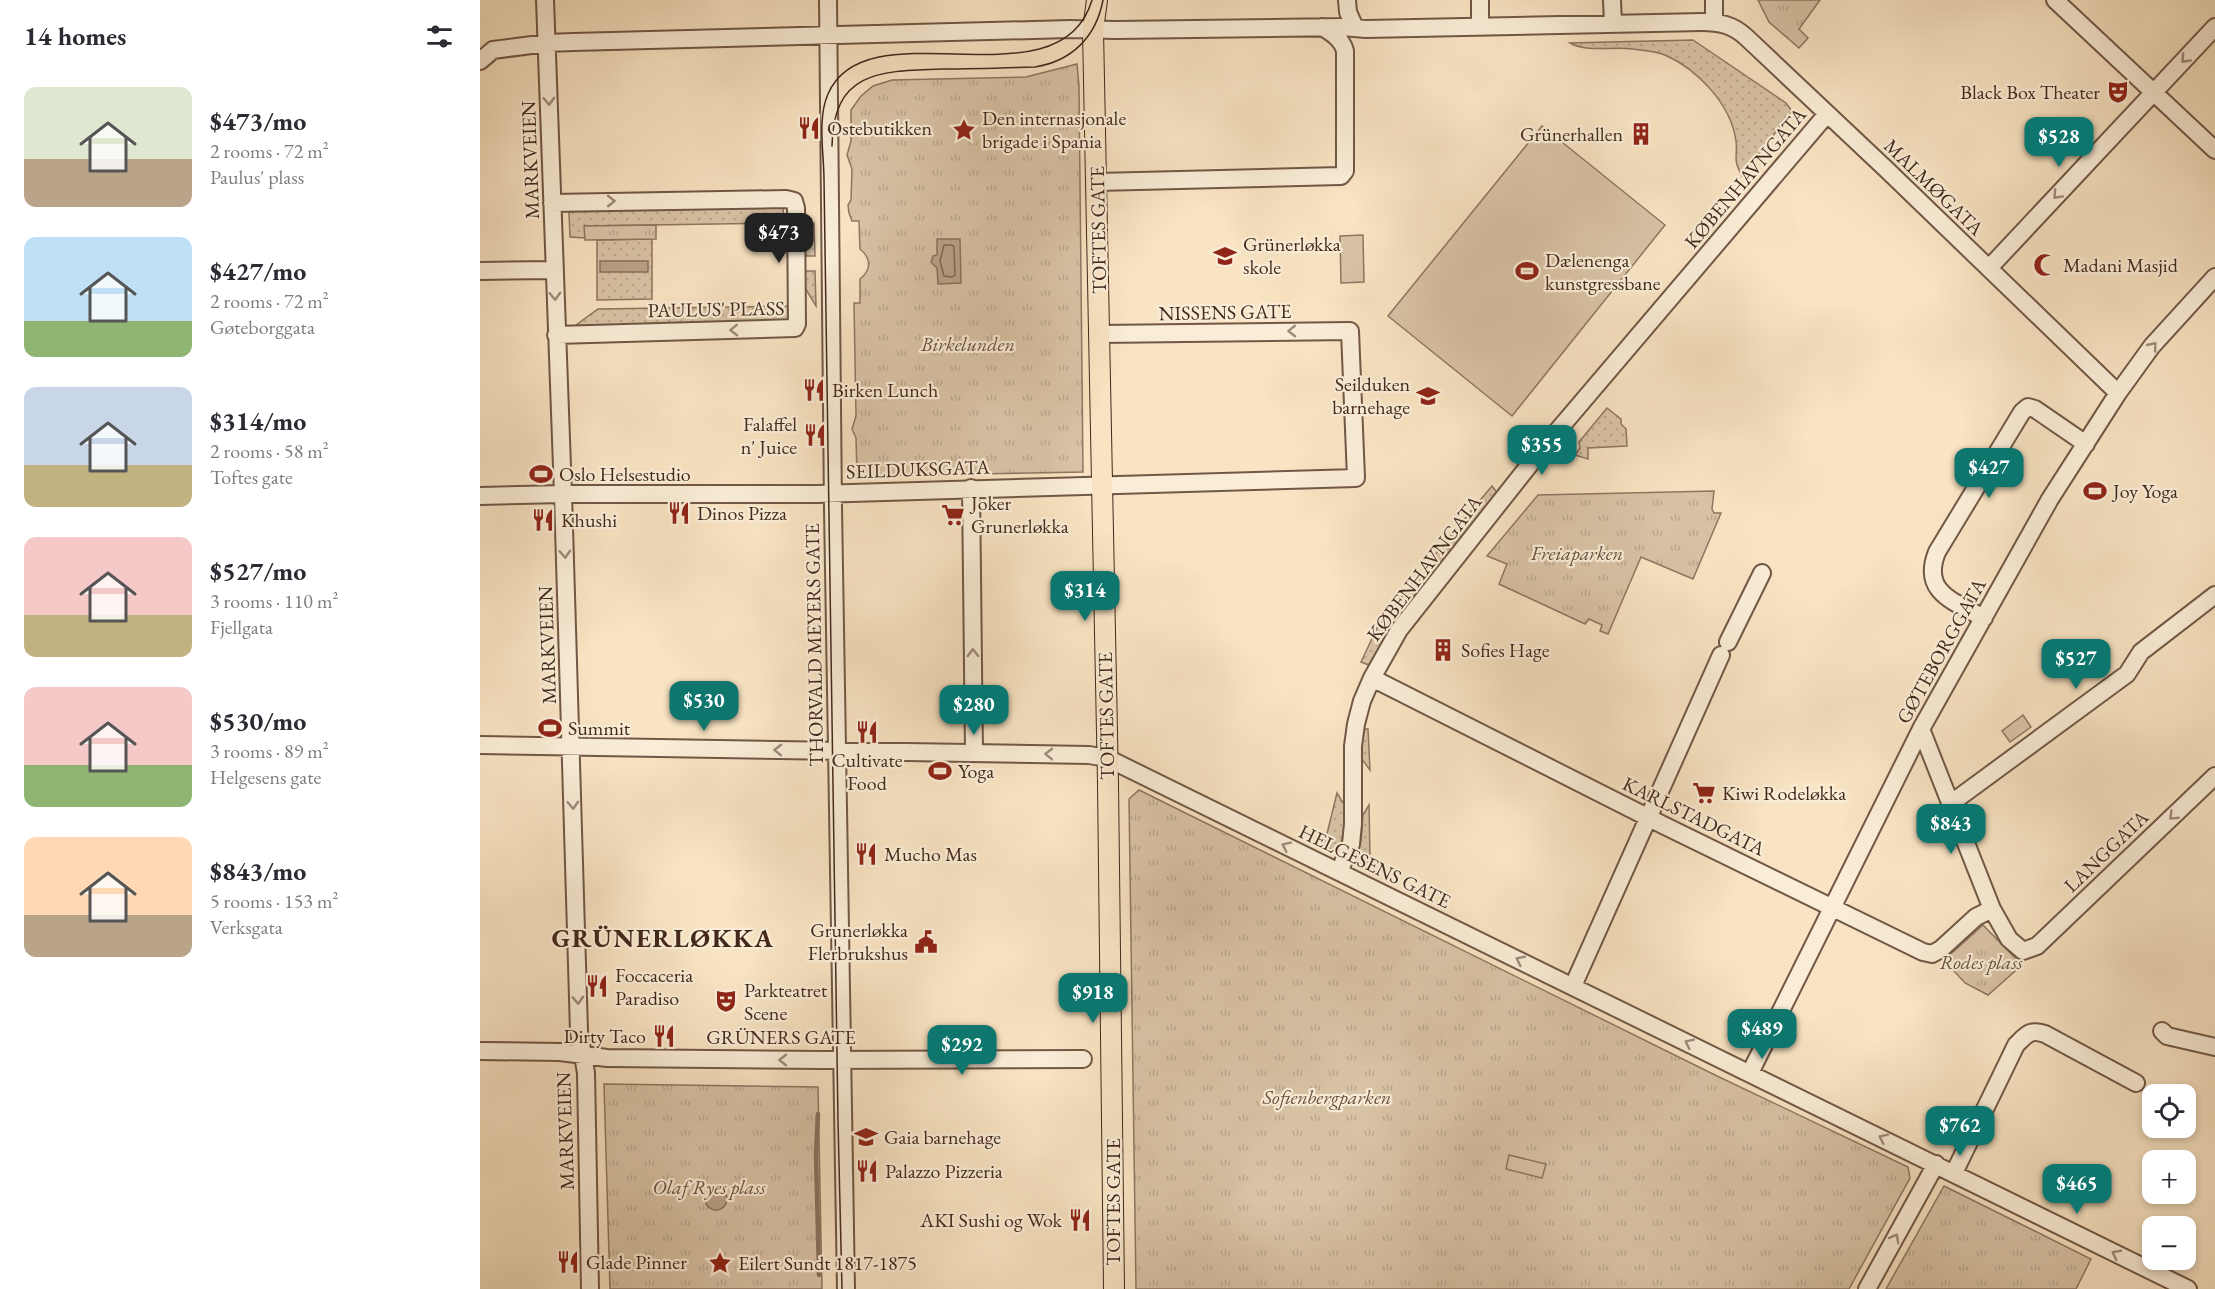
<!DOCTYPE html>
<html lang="en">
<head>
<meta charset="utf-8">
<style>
	:root { --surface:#fff; --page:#f7f7f7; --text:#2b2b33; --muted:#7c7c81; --accent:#0f766e }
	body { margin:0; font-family:"EB Garamond",serif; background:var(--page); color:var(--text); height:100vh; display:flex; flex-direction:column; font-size:22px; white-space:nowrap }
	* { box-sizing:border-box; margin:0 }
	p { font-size:20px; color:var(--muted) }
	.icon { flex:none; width:33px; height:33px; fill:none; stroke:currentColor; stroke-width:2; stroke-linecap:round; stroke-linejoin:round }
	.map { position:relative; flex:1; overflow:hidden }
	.sheet { display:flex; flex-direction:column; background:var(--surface); width:480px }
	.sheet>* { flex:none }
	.buttons { position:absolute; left:1662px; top:1084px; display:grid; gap:12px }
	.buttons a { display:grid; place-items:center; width:54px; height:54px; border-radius:12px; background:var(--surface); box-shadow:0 3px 9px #0003; font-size:30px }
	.price { position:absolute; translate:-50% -51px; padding:0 14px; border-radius:12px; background:var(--accent); color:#fff; font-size:20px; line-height:39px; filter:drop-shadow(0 2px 3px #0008) }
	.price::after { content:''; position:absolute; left:50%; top:36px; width:18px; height:14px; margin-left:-9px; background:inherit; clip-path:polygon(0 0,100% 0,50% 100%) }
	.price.on { background:#222; color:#fff }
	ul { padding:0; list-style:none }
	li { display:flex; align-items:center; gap:18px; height:150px; padding:0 24px }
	li span { display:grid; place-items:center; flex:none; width:168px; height:120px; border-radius:12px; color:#555 }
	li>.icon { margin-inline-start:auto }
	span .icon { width:72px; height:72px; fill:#fffc; stroke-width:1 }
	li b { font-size:26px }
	h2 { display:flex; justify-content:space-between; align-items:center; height:72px; padding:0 24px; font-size:26px }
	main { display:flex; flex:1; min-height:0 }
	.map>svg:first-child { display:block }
	.grass { fill:url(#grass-dots); stroke:#8e7661; stroke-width:1.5 }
	.park { fill:url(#park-tufts); stroke:#8e7661; stroke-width:1.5 }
	.pitch { fill:#d9c3a6; stroke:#8e7661; stroke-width:1.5 }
	.water { fill:#bba38a; stroke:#8b725e; stroke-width:1.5 }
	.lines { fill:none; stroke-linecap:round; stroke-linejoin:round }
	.shore { stroke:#806653; stroke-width:1.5 }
	.stream { stroke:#8b725e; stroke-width:4.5 }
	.minor-casing { stroke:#715746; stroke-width:20 }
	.major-casing { stroke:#44281c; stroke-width:22 }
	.minor { stroke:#faedd7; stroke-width:16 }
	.major { stroke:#f8e3c2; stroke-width:20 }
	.tram { stroke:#44281c; stroke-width:1.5 }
	.oneway { stroke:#9f8a7a }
	.labels { text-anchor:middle; stroke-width:4.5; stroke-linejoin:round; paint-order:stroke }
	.poi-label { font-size:20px; fill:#44281c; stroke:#faedd7; text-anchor:start }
	.street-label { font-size:20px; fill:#44281c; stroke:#faedd7 }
	.park-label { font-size:20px; font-style:italic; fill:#694f3e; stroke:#faedd7 }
	.district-label { font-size:26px; font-weight:bold; letter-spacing:1.5px; fill:#44281c; stroke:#faedd7 }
</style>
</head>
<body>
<main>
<section class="sheet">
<h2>14 homes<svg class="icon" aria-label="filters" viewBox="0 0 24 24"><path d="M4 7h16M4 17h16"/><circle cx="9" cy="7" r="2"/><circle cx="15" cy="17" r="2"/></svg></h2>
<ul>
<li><span style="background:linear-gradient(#dfe7d0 60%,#b9a48a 0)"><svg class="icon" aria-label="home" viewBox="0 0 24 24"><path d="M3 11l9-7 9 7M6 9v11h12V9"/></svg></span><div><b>$473/mo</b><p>2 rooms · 72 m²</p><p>Paulus' plass</p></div></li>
<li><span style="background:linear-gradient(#bfe0f5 70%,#8fb573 0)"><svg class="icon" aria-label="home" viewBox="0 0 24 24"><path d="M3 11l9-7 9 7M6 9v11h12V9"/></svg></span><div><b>$427/mo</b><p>2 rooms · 72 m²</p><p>Gøteborggata</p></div></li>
<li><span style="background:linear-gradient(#c9d6e8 65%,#c2b280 0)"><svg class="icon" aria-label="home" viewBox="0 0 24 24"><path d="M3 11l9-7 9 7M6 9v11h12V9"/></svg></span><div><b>$314/mo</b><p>2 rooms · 58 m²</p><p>Toftes gate</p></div></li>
<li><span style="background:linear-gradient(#f6c9c9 65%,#c2b280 0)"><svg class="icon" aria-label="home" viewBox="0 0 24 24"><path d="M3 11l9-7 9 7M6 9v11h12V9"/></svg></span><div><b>$527/mo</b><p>3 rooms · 110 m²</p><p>Fjellgata</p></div></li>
<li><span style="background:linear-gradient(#f6c9c9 65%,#8fb573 0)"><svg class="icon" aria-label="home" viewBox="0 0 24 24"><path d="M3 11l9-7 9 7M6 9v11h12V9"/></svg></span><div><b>$530/mo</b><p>3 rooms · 89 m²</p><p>Helgesens gate</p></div></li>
<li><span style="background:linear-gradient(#ffd9b3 65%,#b9a48a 0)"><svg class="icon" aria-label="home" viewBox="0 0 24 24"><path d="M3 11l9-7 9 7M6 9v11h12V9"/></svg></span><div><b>$843/mo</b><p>5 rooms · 153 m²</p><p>Verksgata</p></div></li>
</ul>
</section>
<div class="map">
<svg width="1735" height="1289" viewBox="0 0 1735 1289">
	<defs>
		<pattern id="grass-dots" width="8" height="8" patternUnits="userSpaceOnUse" patternTransform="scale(1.5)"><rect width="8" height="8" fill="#d9c3a6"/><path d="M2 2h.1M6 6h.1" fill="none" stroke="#bba88e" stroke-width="1.8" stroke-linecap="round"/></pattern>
		<pattern id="park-tufts" width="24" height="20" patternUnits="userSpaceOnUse" patternTransform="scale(1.5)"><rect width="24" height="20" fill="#d9c3a6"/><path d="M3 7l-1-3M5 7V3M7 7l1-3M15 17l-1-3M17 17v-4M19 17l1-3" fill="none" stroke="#bba88e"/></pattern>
	</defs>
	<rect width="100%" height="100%" fill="#f8e3c2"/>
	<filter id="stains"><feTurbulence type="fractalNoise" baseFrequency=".00333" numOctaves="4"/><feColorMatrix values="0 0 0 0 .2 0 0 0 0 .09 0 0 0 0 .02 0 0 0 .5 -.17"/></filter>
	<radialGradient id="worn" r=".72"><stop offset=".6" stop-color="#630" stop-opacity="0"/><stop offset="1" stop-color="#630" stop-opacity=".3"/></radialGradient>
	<path class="grass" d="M1213,40L1306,103L1312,111L1262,176C1252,157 1258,158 1256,141C1251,104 1217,69 1185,55C1175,51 1163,50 1153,49C1132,46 1108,53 1090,43Z
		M303,207L304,223L105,226V238L90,237L89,213L92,208Z
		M334,224L335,256H321L323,245Z
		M172,239V299L117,300V240Z
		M321,271H335L336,306L325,288Z
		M310,306V325L92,328L118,309Z
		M1127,408L1141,419V424L1146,429L1147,446L1108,448V459L1095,455L1100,448L1099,442Z
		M1012,486L1018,494L961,565L952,558Z
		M939,574L948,581L915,622L889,665L881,662L897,628Z
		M883,729H888L890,770L881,758Z
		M857,793L865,806L863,837L857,852L847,847L845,842Z
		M889,805L890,858L888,862L881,864L875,859L881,841L883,815Z"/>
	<path class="park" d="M1278,0H1340L1319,29L1328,38L1319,48L1289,22Z
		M597,64L599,86L603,472L377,476L376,438L372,429L376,416L374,303H380V279C392,270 391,258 380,249L379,221H372L369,213L368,205L371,200L372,169L367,155L371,141V110L381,96L393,86L412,80L546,77Z
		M176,225V239L105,240L104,226Z
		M1234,491L1232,509L1234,513H1241L1213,579L1161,557L1128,634L1120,631L1122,625L1109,619L1105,624L1019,584L1027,564L1007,556L1058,495Z
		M1543,715L1551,727L1530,742L1522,731Z
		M659,790L1235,1075L1428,1167L1430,1178L1369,1289H656L649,799Z
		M1503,925L1542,965L1508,995L1485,983L1464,960Z
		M124,1084L338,1087L342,1289H130Z
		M1464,1186L1611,1259L1596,1289H1406Z"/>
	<path class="pitch" d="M1062,126L1185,225L1032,416L908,316Z
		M883,235L884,282L861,283L860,236Z
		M1029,1155L1066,1164L1062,1178L1026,1169Z"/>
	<path class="water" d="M457,239H480L481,283L458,284L457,268L451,262L453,256L457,255Z
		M120,261H168V272H120Z
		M225 1199a11 11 0 1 1 22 0a11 11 0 1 1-22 0Z"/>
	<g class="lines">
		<path class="shore" d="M464,245H472L474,247L475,275L472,277L464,276L460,261Z"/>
		<path class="stream" d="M338,1114L336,1153L339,1275"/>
		<g class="minor-casing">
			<path id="minor" d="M65,0L83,494L99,1032L106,1073L110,1289
				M348,0L353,508L366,1289
				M867,0L868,12L875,28
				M1132,0L1133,24
				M1234,0V22
				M1575,0L1735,150
				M1000,26V0
				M0,61L13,50L67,43L93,42L590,29L636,30L862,27L886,29L1222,22C1240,22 1253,25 1266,37L1406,169L1638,393
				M617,182L861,176L865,171V51C862,39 852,33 842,27
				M72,203L306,199L314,201L316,208L317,324L315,328L76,335
				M1509,268L1735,27
				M0,271L74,270
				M491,488L494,753
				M0,496L83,494H338L876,478L870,331L620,334
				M1504,618C1473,601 1441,592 1457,552L1542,412L1548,407L1555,409L1606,444
				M1248,642L1282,573
				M892,678L1183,825L1443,952L1452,954L1461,949L1496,917L1512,909
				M1441,729L1512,909L1529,939L1543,951L1557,946L1735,776
				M0,745L609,755L627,758L1708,1289
				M1470,804L1647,674L1661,652L1735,595
				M859,872L871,844L873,824V746L876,724L882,701L892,678L919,630L1062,449L1347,114
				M1093,986L1241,655
				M1682,1031L1687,1036L1735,1047
				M0,1051L80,1052L127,1058L343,1060L603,1059
				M1270,1073L1441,729L1570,499L1638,393L1672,346L1735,277
				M1474,1173L1536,1045C1547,1034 1550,1029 1565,1034L1656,1083
				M1387,1289L1456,1164"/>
		</g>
		<g class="major-casing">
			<path id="major" d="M617,0L613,30L628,783L634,1289"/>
		</g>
		<use href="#minor" class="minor"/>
		<use href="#major" class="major"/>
		<path class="tram" d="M352,146C353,70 402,71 462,69C493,69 524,68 555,67C592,61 616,37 623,0
			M362,1289L358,1121L344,180C344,153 337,119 348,94C387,4 580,109 612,0"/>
	</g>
	<defs><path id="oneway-chevron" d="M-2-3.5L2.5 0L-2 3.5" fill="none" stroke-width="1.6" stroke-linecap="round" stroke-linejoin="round" transform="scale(1.5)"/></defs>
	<g class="oneway">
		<use href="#oneway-chevron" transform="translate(1705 59) rotate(133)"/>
		<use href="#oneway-chevron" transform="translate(69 101) rotate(88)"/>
		<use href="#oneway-chevron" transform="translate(1577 195) rotate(133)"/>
		<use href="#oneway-chevron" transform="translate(131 201) rotate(-1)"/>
		<use href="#oneway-chevron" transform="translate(75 296) rotate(88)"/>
		<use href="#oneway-chevron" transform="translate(254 330) rotate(179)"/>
		<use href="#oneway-chevron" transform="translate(812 331) rotate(179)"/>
		<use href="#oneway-chevron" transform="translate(1673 346) rotate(-51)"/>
		<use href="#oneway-chevron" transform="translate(85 554) rotate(88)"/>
		<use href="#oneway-chevron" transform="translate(493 653) rotate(-91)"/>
		<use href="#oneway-chevron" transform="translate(298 750) rotate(-179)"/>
		<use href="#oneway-chevron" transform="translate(569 754) rotate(-179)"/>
		<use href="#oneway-chevron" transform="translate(93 805) rotate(88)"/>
		<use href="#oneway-chevron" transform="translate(1693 816) rotate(136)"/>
		<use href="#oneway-chevron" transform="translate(806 846) rotate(-154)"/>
		<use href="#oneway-chevron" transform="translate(1040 960) rotate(-154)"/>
		<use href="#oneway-chevron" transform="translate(98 1000) rotate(88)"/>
		<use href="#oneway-chevron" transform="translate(1209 1043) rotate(-154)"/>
		<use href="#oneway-chevron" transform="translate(303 1060) rotate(-179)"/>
		<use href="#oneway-chevron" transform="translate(1403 1138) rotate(-154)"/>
		<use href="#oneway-chevron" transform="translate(1415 1238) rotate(-61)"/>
		<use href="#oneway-chevron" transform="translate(1636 1254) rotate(-153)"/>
	</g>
	<defs>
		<g id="theatre-bare" transform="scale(1.8)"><path d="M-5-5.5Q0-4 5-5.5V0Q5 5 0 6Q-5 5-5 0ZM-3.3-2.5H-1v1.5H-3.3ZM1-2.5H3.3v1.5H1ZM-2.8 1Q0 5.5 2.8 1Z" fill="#8f2418" stroke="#faedd7" stroke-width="2.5" paint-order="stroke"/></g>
		<g id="restaurant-bare" transform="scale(1.8)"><path d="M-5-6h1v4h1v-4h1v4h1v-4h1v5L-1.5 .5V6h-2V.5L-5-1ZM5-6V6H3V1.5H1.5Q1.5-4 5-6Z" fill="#8f2418" stroke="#faedd7" stroke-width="2.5" paint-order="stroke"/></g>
		<g id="sight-bare" transform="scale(1.8)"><path d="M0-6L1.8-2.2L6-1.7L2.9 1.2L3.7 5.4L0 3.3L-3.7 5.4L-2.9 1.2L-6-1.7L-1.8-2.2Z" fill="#8f2418" stroke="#faedd7" stroke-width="2.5" paint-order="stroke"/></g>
		<g id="building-bare" transform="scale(1.8)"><path d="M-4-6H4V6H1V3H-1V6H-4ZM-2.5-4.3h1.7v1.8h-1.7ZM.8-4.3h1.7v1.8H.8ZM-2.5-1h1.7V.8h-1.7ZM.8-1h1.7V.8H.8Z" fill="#8f2418" stroke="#faedd7" stroke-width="2.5" paint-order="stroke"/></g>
		<g id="school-bare" transform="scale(1.8)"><path d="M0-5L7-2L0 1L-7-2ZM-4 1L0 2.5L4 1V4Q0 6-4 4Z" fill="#8f2418" stroke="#faedd7" stroke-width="2.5" paint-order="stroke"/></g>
		<g id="mosque-bare" transform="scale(1.8)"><path d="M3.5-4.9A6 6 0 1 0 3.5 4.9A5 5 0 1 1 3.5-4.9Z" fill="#8f2418" stroke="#faedd7" stroke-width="2.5" paint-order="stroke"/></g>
		<g id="stadium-bare" transform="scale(1.8)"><path d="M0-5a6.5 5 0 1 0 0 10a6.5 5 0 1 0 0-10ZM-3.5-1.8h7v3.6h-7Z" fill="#8f2418" stroke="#faedd7" stroke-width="2.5" paint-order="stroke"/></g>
		<g id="supermarket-bare" transform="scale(1.8)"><path d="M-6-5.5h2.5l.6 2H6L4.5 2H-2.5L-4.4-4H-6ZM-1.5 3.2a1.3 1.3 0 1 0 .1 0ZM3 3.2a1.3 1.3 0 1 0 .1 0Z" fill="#8f2418" stroke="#faedd7" stroke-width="2.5" paint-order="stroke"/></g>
		<g id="civic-bare" transform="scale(1.8)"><path d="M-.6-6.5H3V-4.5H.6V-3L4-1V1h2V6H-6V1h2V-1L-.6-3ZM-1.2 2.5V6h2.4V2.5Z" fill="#8f2418" stroke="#faedd7" stroke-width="2.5" paint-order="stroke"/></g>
	</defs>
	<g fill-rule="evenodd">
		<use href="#theatre-bare" x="1638" y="92"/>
		<use href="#restaurant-bare" x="329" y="128"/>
		<use href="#sight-bare" x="484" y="130"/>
		<use href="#building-bare" x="1161" y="134"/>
		<use href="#school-bare" x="745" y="256"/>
		<use href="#mosque-bare" x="1565" y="265"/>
		<use href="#stadium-bare" x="1047" y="271"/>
		<use href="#restaurant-bare" x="334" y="390"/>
		<use href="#school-bare" x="948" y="396"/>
		<use href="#restaurant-bare" x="335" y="435"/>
		<use href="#stadium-bare" x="61" y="474"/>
		<use href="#stadium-bare" x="1615" y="491"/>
		<use href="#restaurant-bare" x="199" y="513"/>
		<use href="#supermarket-bare" x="473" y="515"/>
		<use href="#restaurant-bare" x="63" y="520"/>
		<use href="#building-bare" x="963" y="650"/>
		<use href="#stadium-bare" x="70" y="728"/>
		<use href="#restaurant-bare" x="387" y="732"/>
		<use href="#stadium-bare" x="460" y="771"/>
		<use href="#supermarket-bare" x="1224" y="793"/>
		<use href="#restaurant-bare" x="386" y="854"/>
		<use href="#civic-bare" x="446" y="942"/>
		<use href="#restaurant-bare" x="117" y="986"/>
		<use href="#theatre-bare" x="246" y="1001"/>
		<use href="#restaurant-bare" x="184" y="1036"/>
		<use href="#school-bare" x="386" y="1137"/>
		<use href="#restaurant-bare" x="387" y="1171"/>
		<use href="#restaurant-bare" x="600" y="1220"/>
		<use href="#restaurant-bare" x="88" y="1262"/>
		<use href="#sight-bare" x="240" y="1263"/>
	</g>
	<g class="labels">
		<g class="poi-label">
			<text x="1620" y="99" text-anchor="end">Black Box Theater</text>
			<text x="502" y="125">Den internasjonale<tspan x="502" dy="23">brigade i Spania</tspan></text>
			<text x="347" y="135">Ostebutikken</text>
			<text x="1143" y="141" text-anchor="end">Grünerhallen</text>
			<text x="763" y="251">Grünerløkka<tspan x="763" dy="23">skole</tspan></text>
			<text x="1065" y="267">Dælenenga<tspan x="1065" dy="23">kunstgressbane</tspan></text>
			<text x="1583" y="272">Madani Masjid</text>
			<text x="930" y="391" text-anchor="end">Seilduken<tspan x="930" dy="23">barnehage</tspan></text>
			<text x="352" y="397">Birken Lunch</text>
			<text x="317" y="431" text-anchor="end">Falaffel<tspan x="317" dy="23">n' Juice</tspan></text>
			<text x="79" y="481">Oslo Helsestudio</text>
			<text x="1633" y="498">Joy Yoga</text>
			<text x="491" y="510">Joker<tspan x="491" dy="23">Grunerløkka</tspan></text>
			<text x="217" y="520">Dinos Pizza</text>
			<text x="81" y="527">Khushi</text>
			<text x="981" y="657">Sofies Hage</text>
			<text x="88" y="735">Summit</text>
			<text x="387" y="767" text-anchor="middle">Cultivate<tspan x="387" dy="23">Food</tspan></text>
			<text x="478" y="778">Yoga</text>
			<text x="1242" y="800">Kiwi Rodeløkka</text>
			<text x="404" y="861">Mucho Mas</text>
			<text x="428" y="937" text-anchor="end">Grunerløkka<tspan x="428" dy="23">Flerbrukshus</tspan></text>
			<text x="135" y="982">Foccaceria<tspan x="135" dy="23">Paradiso</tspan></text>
			<text x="264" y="997">Parkteatret<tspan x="264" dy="23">Scene</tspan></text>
			<text x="166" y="1043" text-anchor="end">Dirty Taco</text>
			<text x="404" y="1144">Gaia barnehage</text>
			<text x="405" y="1178">Palazzo Pizzeria</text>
			<text x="582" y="1227" text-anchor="end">AKI Sushi og Wok</text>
			<text x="106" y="1269">Glade Pinner</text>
			<text x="258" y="1270">Eilert Sundt 1817-1875</text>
		</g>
		<g class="street-label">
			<text transform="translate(50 160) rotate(-92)" y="7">MARKVEIEN</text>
			<text transform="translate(1265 178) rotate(-50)" y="7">KØBENHAVNGATA</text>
			<text transform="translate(1454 187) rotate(44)" y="7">MALMØGATA</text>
			<text transform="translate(618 230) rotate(-91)" y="7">TOFTES GATE</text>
			<text transform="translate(236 309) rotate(-1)" y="7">PAULUS' PLASS</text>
			<text transform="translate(745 312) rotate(-1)" y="7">NISSENS GATE</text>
			<text transform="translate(438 469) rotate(-2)" y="7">SEILDUKSGATA</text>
			<text transform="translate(944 568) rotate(-53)" y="7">KØBENHAVNGATA</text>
			<text transform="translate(67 645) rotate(-92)" y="7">MARKVEIEN</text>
			<text transform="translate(334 645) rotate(-91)" y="7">THORVALD MEYERS GATE</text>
			<text transform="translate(1461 651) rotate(-61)" y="7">GØTEBORGGATA</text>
			<text transform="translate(626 716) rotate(-91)" y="7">TOFTES GATE</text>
			<text transform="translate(1214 816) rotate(26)" y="7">KARLSTADGATA</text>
			<text transform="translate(1626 851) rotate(-44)" y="7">LANGGATA</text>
			<text transform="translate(895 866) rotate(26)" y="7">HELGESENS GATE</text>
			<text x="301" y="1044">GRÜNERS GATE</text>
			<text transform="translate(85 1131) rotate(-92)" y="7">MARKVEIEN</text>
			<text transform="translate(633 1202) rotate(-90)" y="7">TOFTES GATE</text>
		</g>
		<g class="park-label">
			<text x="488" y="351">Birkelunden</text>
			<text x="1097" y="560">Freiaparken</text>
			<text x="1501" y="969">Rodes plass</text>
			<text x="847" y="1104">Sofienbergparken</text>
			<text x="229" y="1194">Olaf Ryes plass</text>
		</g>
		<g class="district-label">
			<text x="183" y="947">GRÜNERLØKKA</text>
		</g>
	</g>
	<rect width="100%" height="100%" filter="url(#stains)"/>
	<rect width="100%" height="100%" fill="url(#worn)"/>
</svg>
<div class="buttons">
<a><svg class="icon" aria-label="locate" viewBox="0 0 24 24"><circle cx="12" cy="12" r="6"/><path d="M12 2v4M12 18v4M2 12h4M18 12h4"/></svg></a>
<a>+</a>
<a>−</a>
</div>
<b class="price" style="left:1579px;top:168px">$528</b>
<b class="price on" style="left:299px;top:264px">$473</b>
<b class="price" style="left:1062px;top:476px">$355</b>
<b class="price" style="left:1509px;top:499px">$427</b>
<b class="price" style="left:605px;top:622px">$314</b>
<b class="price" style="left:1596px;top:690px">$527</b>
<b class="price" style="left:224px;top:732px">$530</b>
<b class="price" style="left:494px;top:736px">$280</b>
<b class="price" style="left:1471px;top:855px">$843</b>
<b class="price" style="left:613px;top:1024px">$918</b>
<b class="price" style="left:1282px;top:1060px">$489</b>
<b class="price" style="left:482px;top:1076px">$292</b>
<b class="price" style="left:1480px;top:1157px">$762</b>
<b class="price" style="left:1597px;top:1215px">$465</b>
</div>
</main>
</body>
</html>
